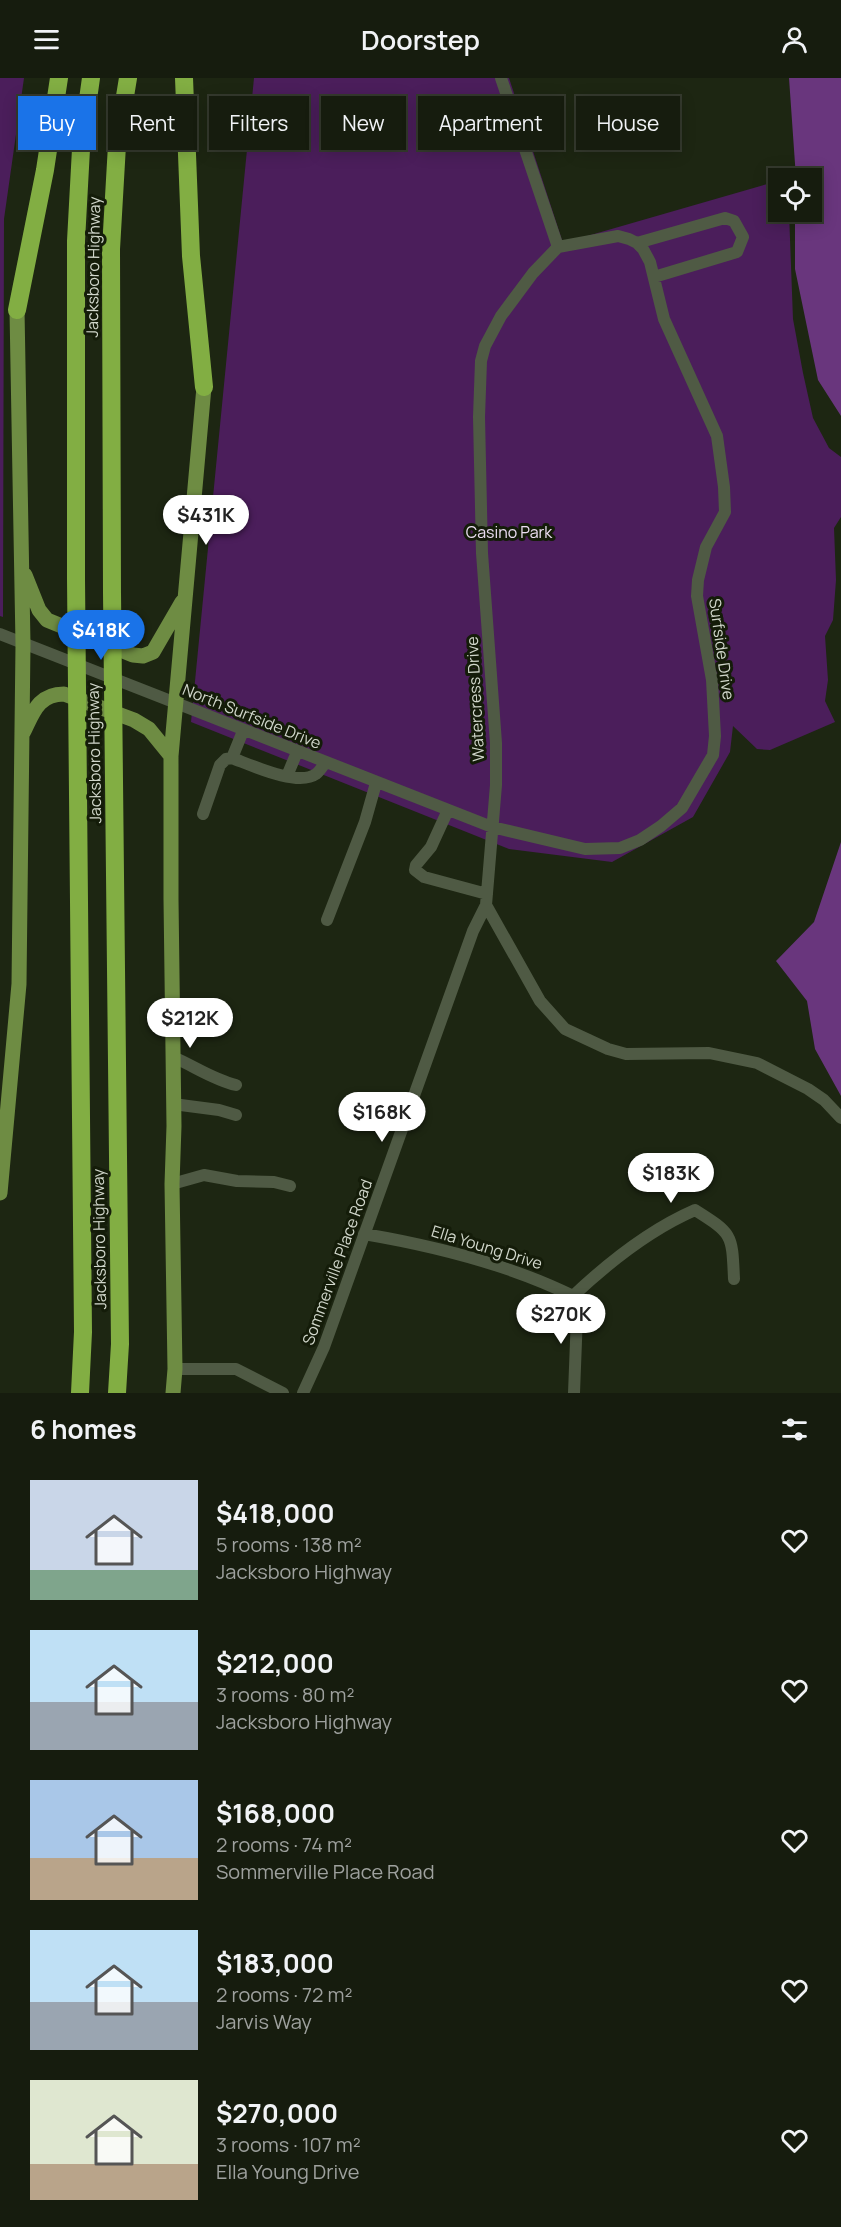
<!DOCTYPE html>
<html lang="en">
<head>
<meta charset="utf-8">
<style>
	:root { --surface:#161c0e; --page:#23291c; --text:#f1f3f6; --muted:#9ea19e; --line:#353a2e; --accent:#1a73e8 }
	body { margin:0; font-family:Manrope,sans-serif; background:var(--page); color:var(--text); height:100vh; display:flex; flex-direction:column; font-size:22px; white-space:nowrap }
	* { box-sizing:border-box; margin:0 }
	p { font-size:20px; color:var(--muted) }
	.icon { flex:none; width:33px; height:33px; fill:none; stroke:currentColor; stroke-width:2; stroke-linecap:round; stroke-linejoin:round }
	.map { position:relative; height:1315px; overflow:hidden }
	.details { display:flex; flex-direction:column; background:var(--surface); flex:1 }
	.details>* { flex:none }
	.guide { position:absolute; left:18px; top:18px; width:806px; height:54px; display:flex; gap:12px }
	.tools { position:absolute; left:768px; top:90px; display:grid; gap:12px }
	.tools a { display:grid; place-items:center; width:54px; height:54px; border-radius:0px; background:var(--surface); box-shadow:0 3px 15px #0003,0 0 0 2px var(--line); font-size:30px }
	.price { position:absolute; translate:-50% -51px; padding:0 14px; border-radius:21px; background:#fff; color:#222; font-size:20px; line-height:39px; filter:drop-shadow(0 2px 3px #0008) }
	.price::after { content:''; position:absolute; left:50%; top:36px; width:18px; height:14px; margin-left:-9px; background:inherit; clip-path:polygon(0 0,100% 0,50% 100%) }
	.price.current { background:var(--accent); color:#fff }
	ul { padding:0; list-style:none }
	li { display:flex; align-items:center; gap:18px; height:150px; padding:0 30px }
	li span { display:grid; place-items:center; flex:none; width:168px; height:120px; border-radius:0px; color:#555 }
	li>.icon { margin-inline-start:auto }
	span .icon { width:72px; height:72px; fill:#fffc; stroke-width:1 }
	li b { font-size:26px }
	h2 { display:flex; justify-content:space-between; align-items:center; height:72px; padding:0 30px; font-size:26px }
	.tag { padding:0 21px; border-radius:0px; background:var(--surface); box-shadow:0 3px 15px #0003,0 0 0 2px var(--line); font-size:21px; line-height:54px }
	.tag.current { background:var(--accent); color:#fff }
	header { display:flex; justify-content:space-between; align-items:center; height:78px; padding:0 30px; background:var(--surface); font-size:27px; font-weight:600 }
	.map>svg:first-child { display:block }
	.green { fill:#4b1e5b }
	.water { fill:#69367d }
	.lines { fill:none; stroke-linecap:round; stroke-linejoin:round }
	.minor { stroke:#4f5a44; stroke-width:12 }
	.major { stroke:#6e8c43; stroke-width:15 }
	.highway { stroke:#82ae43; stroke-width:18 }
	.labels { text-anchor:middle; stroke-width:6; stroke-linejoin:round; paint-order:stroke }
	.street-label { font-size:16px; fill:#d1d7cb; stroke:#141c09 }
	.park-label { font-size:16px; fill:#ecdef2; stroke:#141c09 }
</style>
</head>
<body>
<header><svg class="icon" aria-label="menu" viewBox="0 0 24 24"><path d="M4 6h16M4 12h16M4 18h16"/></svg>Doorstep<svg class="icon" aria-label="person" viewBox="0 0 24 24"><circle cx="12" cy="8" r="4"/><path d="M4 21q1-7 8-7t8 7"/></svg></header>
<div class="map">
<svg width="841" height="1315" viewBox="0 0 841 1315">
	<rect width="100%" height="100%" fill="#1d2612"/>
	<path class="green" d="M0,0H24L4,141L3,539L0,538Z
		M254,0H509L563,165L778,103V134H789L793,241L803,295L813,340L829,370L841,379V439L834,450L836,502L833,542L825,558L828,602L825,623L835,644L770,672L757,671L733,648L730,674L693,739L612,784L509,771L191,644Z"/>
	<path class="water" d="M789,0H841V338L818,302L795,191V134H812V100H796Z
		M841,764V1018L815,971L807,923L776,883L814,844Z"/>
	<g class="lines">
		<path class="minor" d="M501,0L558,169L533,195L501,238L485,268L481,283L479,339L482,475L496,665V707L486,827L540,923L565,951L608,971L626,976L709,975L757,985L808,1011L824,1022L841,1040
			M637,165L725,140L734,143L743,159L737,174L654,199
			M0,556L492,749L585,771L620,770L640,762L661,748L682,730L713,677L715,658L712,602L697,518L698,502L706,469L725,434L724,409L717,358L664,241L650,184L643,171L637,165L629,161L618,158L558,169
			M232,680L243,653
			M287,698L297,674
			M448,732L431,769L416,787L415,792L424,799L487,816
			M203,736L220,687L226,681L232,680C251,687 298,709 316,696C319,694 323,688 325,685
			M327,842L365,744L376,705
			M173,979C194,988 214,1002 236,1007
			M173,1026L219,1032L236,1037
			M172,1106L204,1097L237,1103L274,1104L290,1108
			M364,1156C435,1168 508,1186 573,1218
			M573,1218C609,1184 649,1152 695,1132C733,1156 732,1156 734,1201
			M573,1218L577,1237L574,1315
			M175,1291H236L283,1315
			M303,1315L324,1269L473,853L486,827"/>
		<path class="major" d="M25,497L39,532L47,542L133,577L143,578L153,574L182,524
			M23,655C33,635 38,616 64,616L134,642L149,651L171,678
			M0,1115L19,906L23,566L17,232
			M173,1315L175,1291L172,1106L174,1048L171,821V678L204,309"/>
		<path class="highway" d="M184,0L191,178L204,309
			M17,232L45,92L59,0
			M80,1315L83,1254L76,501V163L81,71L91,0
			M117,1315L120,1266L112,515L111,171L117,67L128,0"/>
	</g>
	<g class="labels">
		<g class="street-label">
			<text transform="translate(93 189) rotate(-89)" y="6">Jacksboro Highway</text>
			<text transform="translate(722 571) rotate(82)" y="6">Surfside Drive</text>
			<text transform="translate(475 621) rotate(-93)" y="6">Watercress Drive</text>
			<text transform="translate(252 638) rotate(22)" y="6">North Surfside Drive</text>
			<text transform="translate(94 675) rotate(-91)" y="6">Jacksboro Highway</text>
			<text transform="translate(99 1161) rotate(-91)" y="6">Jacksboro Highway</text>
			<text transform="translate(487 1169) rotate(17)" y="6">Ella Young Drive</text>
			<text transform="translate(337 1184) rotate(-70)" y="6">Sommerville Place Road</text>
		</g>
		<g class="park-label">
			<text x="509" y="460">Casino Park</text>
		</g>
	</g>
</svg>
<div class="tools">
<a><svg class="icon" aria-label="locate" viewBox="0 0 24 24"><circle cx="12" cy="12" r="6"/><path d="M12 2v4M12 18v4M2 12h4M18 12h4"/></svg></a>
</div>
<b class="price" style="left:206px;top:468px">$431K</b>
<b class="price current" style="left:101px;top:583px">$418K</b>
<b class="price" style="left:190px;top:971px">$212K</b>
<b class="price" style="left:382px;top:1065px">$168K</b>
<b class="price" style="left:671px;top:1126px">$183K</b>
<b class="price" style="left:561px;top:1267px">$270K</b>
<div class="guide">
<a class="tag current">Buy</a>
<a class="tag">Rent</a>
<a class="tag">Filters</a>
<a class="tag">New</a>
<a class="tag">Apartment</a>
<a class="tag">House</a>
</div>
</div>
<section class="details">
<h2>6 homes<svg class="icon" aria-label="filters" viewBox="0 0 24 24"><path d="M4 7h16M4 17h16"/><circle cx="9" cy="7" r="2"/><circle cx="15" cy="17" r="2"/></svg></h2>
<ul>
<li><span style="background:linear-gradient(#c9d6e8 75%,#7fa58c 0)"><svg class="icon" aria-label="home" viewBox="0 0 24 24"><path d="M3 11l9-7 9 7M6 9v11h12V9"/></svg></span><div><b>$418,000</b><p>5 rooms · 138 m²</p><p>Jacksboro Highway</p></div><svg class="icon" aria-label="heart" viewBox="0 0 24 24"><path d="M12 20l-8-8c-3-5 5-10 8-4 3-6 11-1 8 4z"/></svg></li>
<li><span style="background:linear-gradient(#bfe0f5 60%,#9aa5b1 0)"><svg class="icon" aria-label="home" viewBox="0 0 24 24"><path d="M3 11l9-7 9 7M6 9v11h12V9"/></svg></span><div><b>$212,000</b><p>3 rooms · 80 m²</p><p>Jacksboro Highway</p></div><svg class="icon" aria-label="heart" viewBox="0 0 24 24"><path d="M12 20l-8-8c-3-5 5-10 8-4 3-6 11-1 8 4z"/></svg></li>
<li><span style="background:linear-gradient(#a9c7e8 65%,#b9a48a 0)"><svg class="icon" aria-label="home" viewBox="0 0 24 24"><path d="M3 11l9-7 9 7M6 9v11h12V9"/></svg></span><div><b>$168,000</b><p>2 rooms · 74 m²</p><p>Sommerville Place Road</p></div><svg class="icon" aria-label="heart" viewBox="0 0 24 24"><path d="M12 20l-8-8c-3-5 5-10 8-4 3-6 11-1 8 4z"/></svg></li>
<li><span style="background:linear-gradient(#bfe0f5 60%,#9aa5b1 0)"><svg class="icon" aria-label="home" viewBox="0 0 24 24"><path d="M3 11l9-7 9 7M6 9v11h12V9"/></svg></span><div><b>$183,000</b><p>2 rooms · 72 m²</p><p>Jarvis Way</p></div><svg class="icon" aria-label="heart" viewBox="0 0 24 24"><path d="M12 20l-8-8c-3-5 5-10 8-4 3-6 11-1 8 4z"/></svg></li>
<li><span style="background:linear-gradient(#dfe7d0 70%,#b9a48a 0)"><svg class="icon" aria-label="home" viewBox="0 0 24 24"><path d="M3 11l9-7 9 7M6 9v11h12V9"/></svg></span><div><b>$270,000</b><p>3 rooms · 107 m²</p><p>Ella Young Drive</p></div><svg class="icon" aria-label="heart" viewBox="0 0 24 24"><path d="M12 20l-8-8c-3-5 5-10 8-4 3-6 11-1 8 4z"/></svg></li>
</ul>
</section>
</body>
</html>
